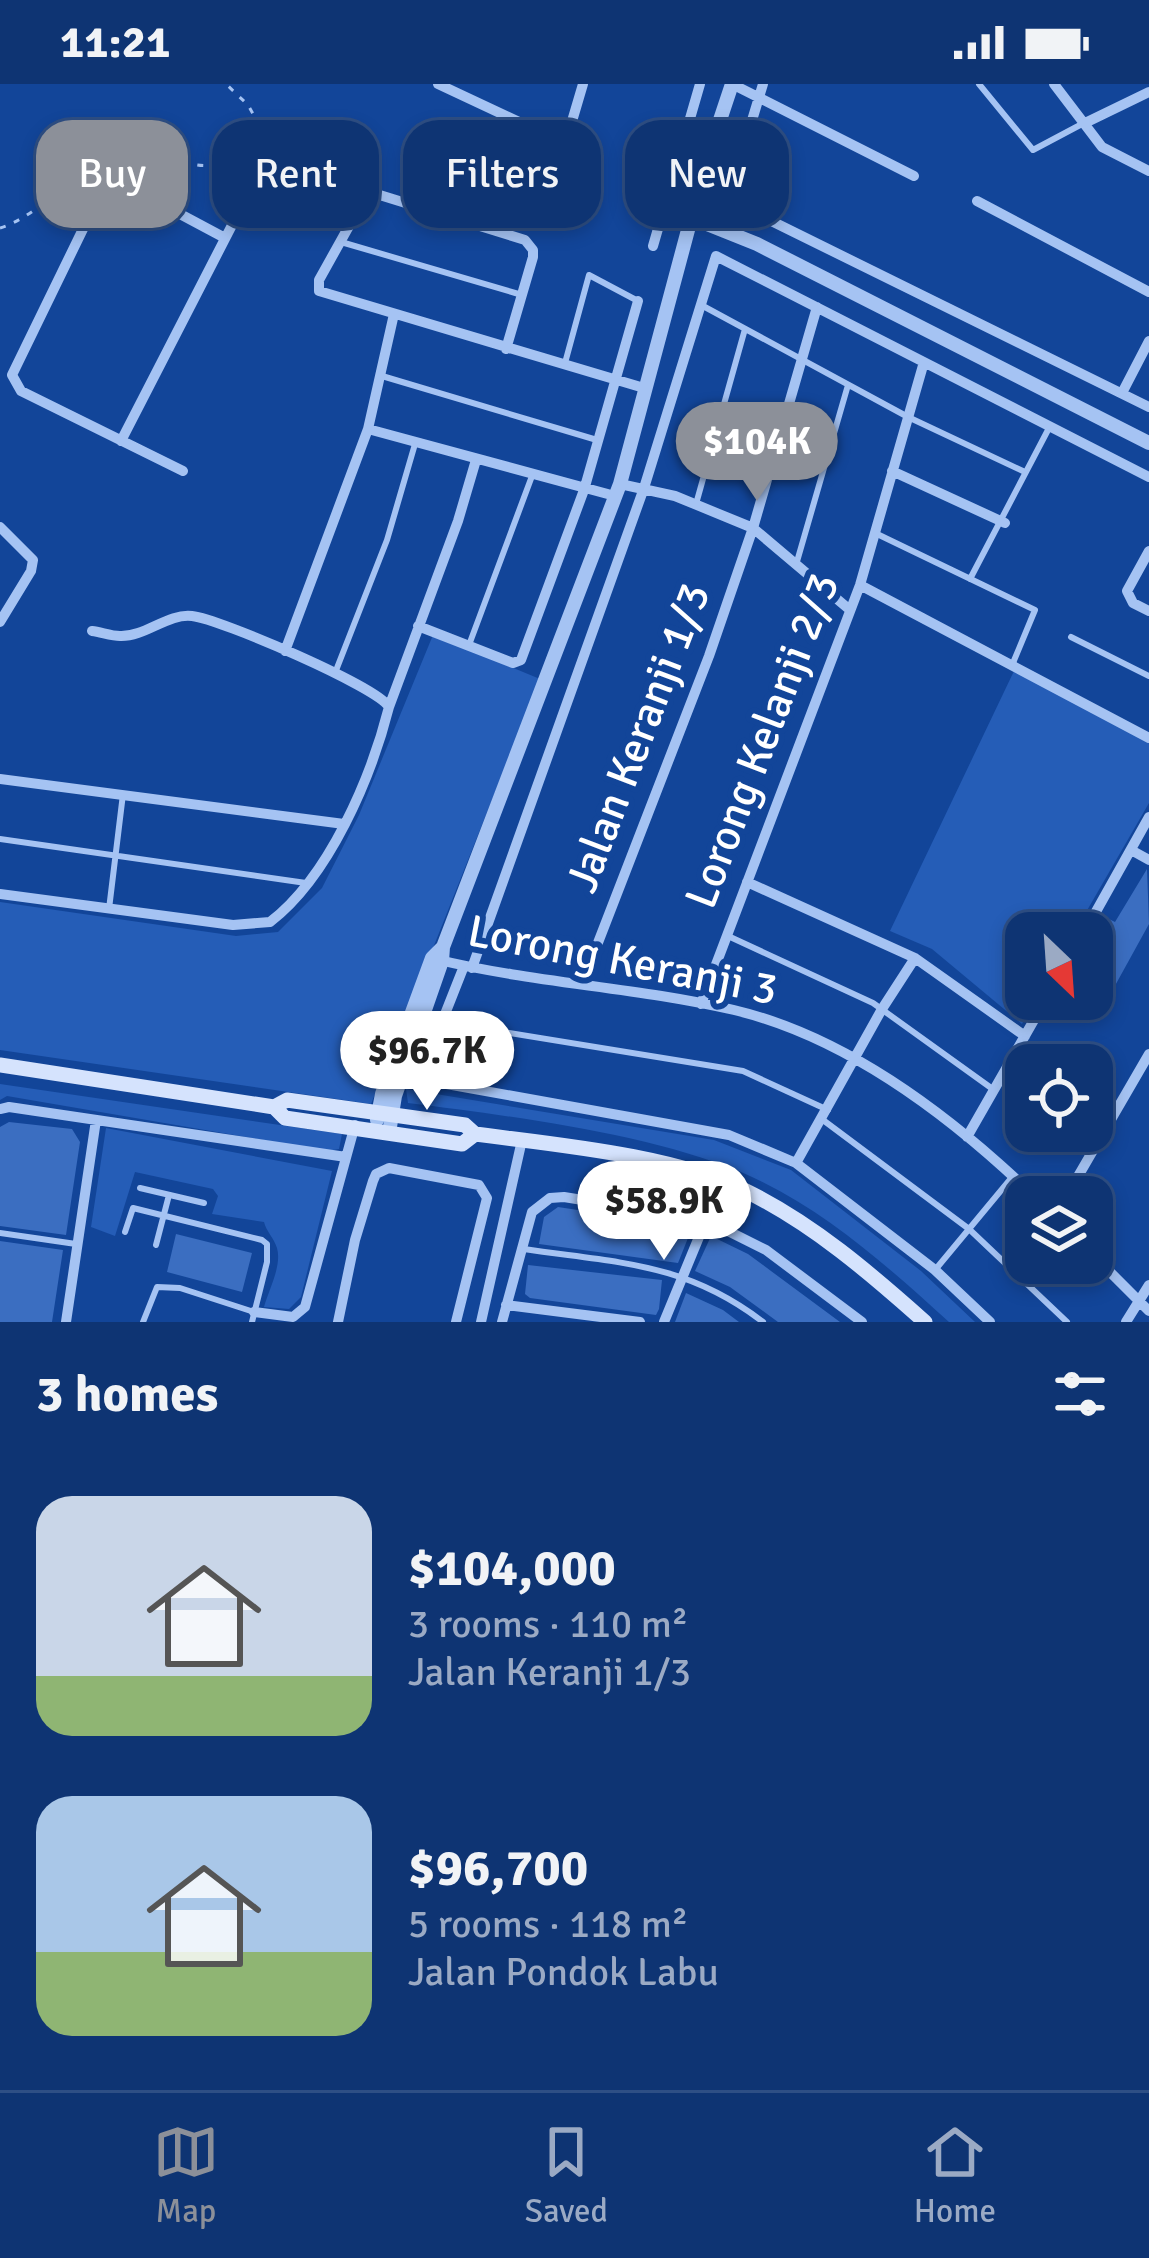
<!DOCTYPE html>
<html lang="en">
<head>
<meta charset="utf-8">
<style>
	:root { --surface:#0e3473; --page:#1c3f7b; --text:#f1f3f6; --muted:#9baac4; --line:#2e4f85; --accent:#8c9099 }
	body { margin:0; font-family:Signika,sans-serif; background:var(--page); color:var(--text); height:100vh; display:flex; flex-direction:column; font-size:45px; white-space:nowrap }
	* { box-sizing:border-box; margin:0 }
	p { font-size:39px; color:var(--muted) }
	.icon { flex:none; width:66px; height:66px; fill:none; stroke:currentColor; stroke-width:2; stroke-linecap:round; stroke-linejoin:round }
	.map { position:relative; height:1238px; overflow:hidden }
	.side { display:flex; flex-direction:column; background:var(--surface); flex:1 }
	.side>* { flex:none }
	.hud { position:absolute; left:36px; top:36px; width:1077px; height:108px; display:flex; gap:24px }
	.needle { width:78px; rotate:155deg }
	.controls { position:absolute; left:1005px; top:828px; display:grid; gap:24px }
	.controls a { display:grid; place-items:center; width:108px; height:108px; border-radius:24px; background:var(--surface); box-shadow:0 6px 18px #0003,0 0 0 3px var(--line); font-size:60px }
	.price { position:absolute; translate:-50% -102px; padding:0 27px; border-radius:42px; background:#fff; color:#222; font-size:39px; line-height:78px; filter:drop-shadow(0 3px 6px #0008) }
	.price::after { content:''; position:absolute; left:50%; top:72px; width:36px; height:27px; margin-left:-18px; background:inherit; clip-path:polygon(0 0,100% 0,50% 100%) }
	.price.current { background:var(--accent); color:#fff }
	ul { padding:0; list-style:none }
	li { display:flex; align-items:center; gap:36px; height:300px; padding:0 36px }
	li span { display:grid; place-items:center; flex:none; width:336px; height:240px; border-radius:36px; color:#555 }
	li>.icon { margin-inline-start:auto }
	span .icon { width:144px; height:144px; fill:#fffc; stroke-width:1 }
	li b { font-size:51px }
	h2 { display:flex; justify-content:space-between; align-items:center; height:144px; padding:0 36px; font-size:51px }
	.tag { padding:0 42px; border-radius:36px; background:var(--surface); box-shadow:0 6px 18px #0003,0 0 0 3px var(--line); font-size:42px; line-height:108px }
	.tag.current { background:var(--accent); color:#fff }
	.status { display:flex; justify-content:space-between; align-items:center; height:84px; padding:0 60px; background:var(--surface); direction:ltr }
	.status svg { height:33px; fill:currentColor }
	.dock { display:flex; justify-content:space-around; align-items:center; height:168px; border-top:3px solid var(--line); background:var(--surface); font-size:33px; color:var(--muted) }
	.dock a { display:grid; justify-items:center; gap:6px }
	.dock .current { color:var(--accent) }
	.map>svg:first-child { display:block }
	.green { fill:#255db7 }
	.building { fill:#3b6ec1 }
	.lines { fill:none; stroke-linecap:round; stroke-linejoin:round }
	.path { stroke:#a5c3f3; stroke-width:3; stroke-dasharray:6 9; stroke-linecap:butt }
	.service { stroke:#a5c3f3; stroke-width:6 }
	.minor { stroke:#a5c3f3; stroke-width:10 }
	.tertiary { stroke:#a5c3f3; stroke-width:14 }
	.secondary { stroke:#d5e3fd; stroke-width:15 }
	.labels { text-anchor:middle; stroke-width:12; stroke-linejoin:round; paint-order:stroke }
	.street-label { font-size:45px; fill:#fff; stroke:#124599 }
</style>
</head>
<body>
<div class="status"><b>11:21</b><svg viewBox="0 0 49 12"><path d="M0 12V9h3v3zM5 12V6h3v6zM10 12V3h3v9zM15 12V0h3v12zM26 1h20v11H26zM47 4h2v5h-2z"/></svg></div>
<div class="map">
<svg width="1149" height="1238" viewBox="0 0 1149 1238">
	<rect width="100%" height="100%" fill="#124599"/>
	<path class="green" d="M433,551L540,595L371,1020L0,966V818L236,852L278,848L322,804L359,731Z
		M1014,587L1149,658V719L1074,849H1026V915H1036L1022,940L932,865L890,847Z
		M0,1000L342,1050L339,1065L327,1067L7,1012L0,1016Z
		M406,1005L714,1056L791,1086L921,1187L975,1238H949C886,1181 821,1122 741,1088C646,1049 511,1032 408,1019Z
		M106,1044L332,1087L301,1213L289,1225L264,1223C269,1205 282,1182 277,1164C274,1154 266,1147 264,1138L212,1130L218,1112L213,1105L135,1088L115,1152L91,1143Z"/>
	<path class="building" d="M1147,785L1149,840L1106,918L1092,911V875L1097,877L1108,856L1096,849L1105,833L1115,838Z
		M9,1038L72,1045L80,1058L66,1151L0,1142V1043Z
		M558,1123L690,1143L688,1154L678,1179L539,1160L544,1133Z
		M176,1150L252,1169L242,1208L167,1188Z
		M711,1152L748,1170L840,1238H778L730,1203L695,1187Z
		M0,1157L63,1166L52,1238H0Z
		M528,1181L662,1196L659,1225L656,1231L530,1214L525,1210Z
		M686,1209L723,1226L739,1238H675Z"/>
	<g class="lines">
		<path class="path" d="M0,144C48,129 88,70 124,64C170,56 193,104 238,68C249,59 254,50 257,37L248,21L226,0"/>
		<path class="service" d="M979,0L1033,66L1082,40
			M341,158L522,211
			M703,222L908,333L1025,388
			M565,279L589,191L638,217
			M382,292L597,356
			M696,420L745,245
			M875,449L1035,526L1013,579
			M796,481L848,301
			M970,495L1049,344
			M1071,553L1149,592
			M469,561L532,392
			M335,589L387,456L415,360
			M0,755L306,799
			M109,825L123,710
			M728,852L873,919L994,1006
			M442,938L743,987L828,1026
			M823,1036L969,1145L1067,1238
			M140,1104L204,1119
			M125,1148L133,1124L262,1156L267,1160V1178L252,1238
			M0,1149L76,1160
			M156,1161L169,1111
			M524,1165C617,1179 685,1178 763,1238
			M935,1186L1013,1092
			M143,1238L157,1203L180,1204L254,1228"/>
		<path class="minor" d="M438,0L566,60
			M732,0L914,92
			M763,0L740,76L738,108L749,126L1149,323
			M1054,0L1102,63L1149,87
			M1085,39L1149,8
			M368,108L319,196V207L644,304
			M549,115L583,0
			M977,117L1149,208
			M653,162L700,0
			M1122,309L1149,257
			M368,345L615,412
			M121,357L247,112L271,91L302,87L525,156L533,166V173L506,265
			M183,387L21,307L12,291L102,106L109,100L120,98L225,154
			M892,387L1005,439
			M620,400L675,412L753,444L850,526
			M0,443L33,476L31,487L0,538
			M1149,467L1127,507L1133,519L1149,527
			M860,501L1149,654
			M418,542L513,579L521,576L584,406L638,217
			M285,567L368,345L394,230
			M389,623L458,437L476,376
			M0,695L344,740
			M1131,766L1149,776
			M747,798L915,874L1025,952
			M0,810L233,841L270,838C329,793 371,694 389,623C378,603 220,535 192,532C168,529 145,553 120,552C111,552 101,548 92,547
			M1084,849L1149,733
			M435,875C533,899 635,903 734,926C848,953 952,1033 1035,1113
			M472,884L644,404L716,172L1149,393
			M582,900L709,572L753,444L817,223
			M701,920L860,501L924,278
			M402,992L729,1051L796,1079L935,1186L990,1238
			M419,996L464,882
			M0,1025L9,1023L346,1073
			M967,1053L1046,915
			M796,1079L882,925L915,874
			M1066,1113L1149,970
			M1092,1170L1149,1227
			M506,1221L640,1238
			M254,1228L293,1233L305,1223L355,1041
			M66,1238L96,1036
			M338,1238L355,1156L373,1097L376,1090L389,1084L479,1101L487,1114L456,1238
			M481,1238L522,1056
			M502,1238L532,1128L550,1114L564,1113L706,1136L766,1166L862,1238
			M664,1238L706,1136
			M1126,1238L1149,1201"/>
		<path class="tertiary" d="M692,134L757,160L1149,359
			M377,1036L382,1010L432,874L443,863
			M389,1049L395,1012L442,877L443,863L620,400L707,75L732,0"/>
		<path class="secondary" d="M0,981L274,1023L287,1016L465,1041L475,1050C558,1061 672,1071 746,1107C813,1140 870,1189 925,1238
			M274,1023L285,1034L462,1060L475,1050"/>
	</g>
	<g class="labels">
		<g class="street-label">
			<text transform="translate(637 653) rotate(-69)" y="16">Jalan Keranji 1/3</text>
			<text transform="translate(761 656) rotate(-69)" y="16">Lorong Kelanji 2/3</text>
			<text transform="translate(623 875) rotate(11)" y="16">Lorong Keranji 3</text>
		</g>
	</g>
</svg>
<div class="controls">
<a><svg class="needle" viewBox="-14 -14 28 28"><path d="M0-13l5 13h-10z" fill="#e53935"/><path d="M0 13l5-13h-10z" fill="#9baac4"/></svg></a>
<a><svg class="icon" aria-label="locate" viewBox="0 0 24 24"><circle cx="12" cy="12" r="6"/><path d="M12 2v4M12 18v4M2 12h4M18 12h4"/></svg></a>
<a><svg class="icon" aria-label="layers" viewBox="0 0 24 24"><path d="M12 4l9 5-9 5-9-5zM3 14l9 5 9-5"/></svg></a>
</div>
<b class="price current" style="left:757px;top:420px">$104K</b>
<b class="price" style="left:427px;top:1029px">$96.7K</b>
<b class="price" style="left:664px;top:1179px">$58.9K</b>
<div class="hud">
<a class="tag current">Buy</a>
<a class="tag">Rent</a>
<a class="tag">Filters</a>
<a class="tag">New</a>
</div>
</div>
<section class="side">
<h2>3 homes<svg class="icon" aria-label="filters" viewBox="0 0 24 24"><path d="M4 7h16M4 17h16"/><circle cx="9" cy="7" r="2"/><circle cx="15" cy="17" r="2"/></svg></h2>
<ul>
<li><span style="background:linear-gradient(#c9d6e8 75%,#8fb573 0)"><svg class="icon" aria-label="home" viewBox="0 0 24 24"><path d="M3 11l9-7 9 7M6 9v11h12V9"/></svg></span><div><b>$104,000</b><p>3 rooms · 110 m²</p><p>Jalan Keranji 1/3</p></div></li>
<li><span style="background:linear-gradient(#a9c7e8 65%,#8fb573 0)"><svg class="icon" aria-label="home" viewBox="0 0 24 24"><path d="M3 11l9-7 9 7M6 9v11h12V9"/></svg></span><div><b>$96,700</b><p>5 rooms · 118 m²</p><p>Jalan Pondok Labu</p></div></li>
</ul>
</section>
<nav class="dock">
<a class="current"><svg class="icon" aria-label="map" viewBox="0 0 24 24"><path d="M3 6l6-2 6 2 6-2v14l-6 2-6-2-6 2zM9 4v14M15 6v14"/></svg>Map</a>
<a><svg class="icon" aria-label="saved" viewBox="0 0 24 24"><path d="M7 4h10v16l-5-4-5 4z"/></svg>Saved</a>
<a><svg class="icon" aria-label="home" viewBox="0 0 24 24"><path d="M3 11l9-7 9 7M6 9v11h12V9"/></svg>Home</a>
</nav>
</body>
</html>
